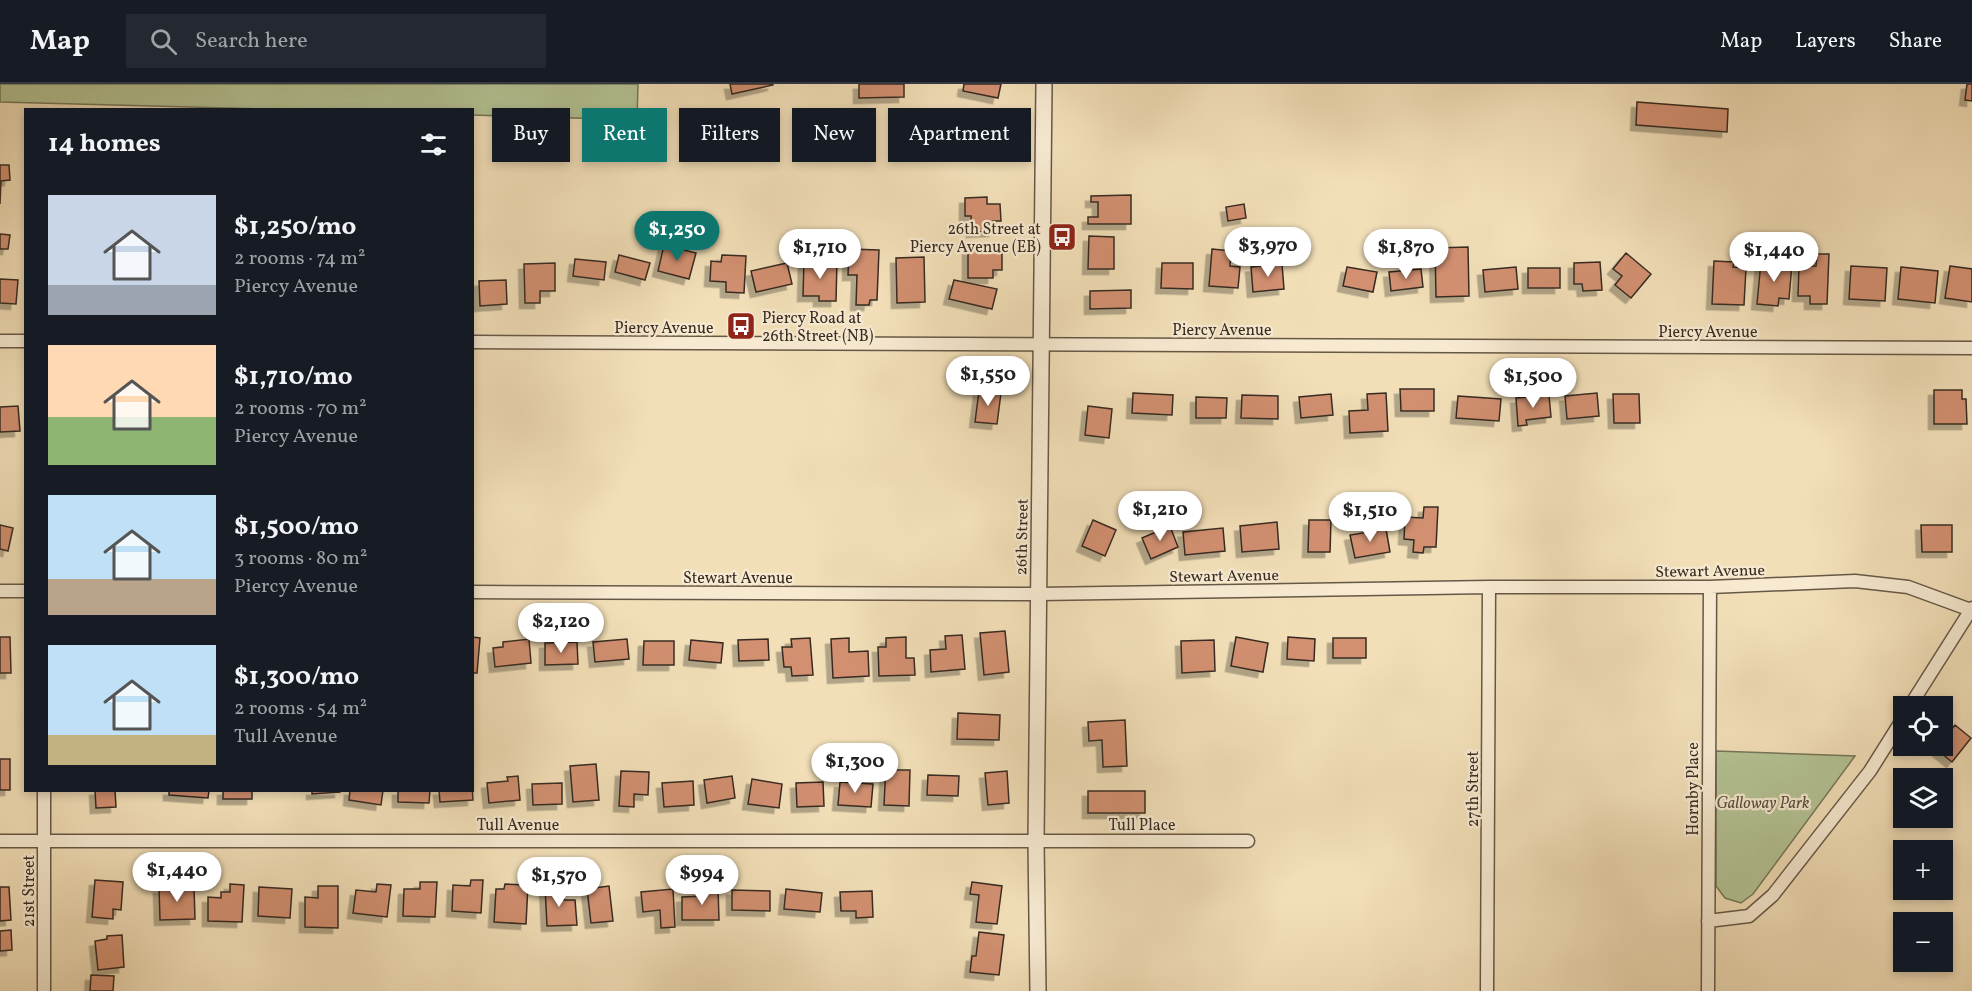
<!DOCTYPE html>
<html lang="en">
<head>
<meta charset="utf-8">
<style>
	:root { --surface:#171b24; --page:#242831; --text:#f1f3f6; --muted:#9ea1a6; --line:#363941; --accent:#0f766e }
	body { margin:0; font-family:Vollkorn,serif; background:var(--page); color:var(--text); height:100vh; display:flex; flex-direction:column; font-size:22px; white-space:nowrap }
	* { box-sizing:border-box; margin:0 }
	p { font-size:20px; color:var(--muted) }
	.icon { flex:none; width:33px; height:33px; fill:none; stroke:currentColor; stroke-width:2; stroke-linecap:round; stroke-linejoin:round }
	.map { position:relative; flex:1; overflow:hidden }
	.drawer { position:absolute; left:24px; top:24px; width:450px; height:684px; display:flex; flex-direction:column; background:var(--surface); border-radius:0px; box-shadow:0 3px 9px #0003 }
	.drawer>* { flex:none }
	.guide { position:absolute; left:492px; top:24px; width:570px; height:54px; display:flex; gap:12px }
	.controls { position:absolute; left:1893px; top:612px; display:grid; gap:12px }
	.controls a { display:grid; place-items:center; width:60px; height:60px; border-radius:0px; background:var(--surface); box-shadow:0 3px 9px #0003; font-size:30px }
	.price { position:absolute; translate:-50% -51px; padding:0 14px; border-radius:21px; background:#fff; color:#222; font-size:20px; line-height:39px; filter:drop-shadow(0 2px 3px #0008) }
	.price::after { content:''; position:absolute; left:50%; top:36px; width:18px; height:14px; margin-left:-9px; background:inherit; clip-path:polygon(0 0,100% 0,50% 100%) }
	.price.active { background:var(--accent); color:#fff }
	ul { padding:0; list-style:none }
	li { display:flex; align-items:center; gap:18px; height:150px; padding:0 24px }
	li span { display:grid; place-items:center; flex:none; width:168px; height:120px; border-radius:0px; color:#555 }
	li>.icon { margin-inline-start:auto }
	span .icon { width:72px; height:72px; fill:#fffc; stroke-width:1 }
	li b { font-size:26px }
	h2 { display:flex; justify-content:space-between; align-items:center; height:72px; padding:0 24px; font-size:26px }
	.chip { padding:0 21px; border-radius:0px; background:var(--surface); box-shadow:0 3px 9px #0003; font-size:21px; line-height:54px }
	.chip.active { background:var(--accent); color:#fff }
	header { display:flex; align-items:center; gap:36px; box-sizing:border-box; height:84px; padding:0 30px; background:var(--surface); border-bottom:2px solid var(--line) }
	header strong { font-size:28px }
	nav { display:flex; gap:33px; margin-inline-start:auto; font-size:21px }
	.search { width:420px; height:54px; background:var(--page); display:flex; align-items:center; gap:15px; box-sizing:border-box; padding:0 21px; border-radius:0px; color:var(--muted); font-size:22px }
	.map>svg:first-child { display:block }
	.green { fill:#b4c394; stroke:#76775a; stroke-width:1.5 }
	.building { fill:#d29071; stroke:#372b21; stroke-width:1.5; filter:url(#shadow) }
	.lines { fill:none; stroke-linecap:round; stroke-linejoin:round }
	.minor-casing { stroke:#665847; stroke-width:15 }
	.tertiary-casing { stroke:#665847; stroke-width:18 }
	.minor { stroke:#f7ead1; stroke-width:12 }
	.tertiary { stroke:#f7ead1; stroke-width:15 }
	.labels { text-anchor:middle; stroke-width:4.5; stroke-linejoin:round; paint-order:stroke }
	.poi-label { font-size:16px; fill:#372b21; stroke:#f7ead1; text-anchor:end }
	.street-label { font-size:16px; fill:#372b21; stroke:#f7ead1 }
	.park-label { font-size:16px; font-style:italic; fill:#56513e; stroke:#f7ead1 }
</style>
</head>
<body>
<header>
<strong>Map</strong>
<div class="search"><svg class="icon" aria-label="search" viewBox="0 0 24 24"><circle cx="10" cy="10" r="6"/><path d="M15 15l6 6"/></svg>Search here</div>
<nav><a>Map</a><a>Layers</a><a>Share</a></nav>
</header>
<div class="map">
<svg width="1972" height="907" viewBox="0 0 1972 907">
	<defs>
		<filter id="shadow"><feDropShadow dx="-5.5" dy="5.5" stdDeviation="0" flood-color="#0004"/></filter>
	</defs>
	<rect width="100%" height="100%" fill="#f2dfb8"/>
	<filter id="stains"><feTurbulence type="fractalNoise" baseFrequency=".00333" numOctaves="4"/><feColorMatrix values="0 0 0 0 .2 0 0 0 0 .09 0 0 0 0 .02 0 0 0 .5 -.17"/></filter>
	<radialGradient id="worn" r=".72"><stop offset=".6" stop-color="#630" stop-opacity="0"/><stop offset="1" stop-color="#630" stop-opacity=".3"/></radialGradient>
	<path class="green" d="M0,0H638L637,36L473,31L472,26L263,25L0,18Z
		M1716,667L1855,672L1753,810L1741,819L1725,814L1716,802Z"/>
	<path class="building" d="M730,0H773V1L732,10Z
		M859,0H904V13L859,14Z
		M964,0H1001L998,14L963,7Z
		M1967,0H1972V17L1965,16Z
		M1637,18L1728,25L1727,48L1636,41Z
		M0,81H9L10,96L1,97L0,120Z
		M1131,111V140H1088V133H1098V118H1091V112Z
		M987,113V120H1000L1001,137H993L994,147L972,148L971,132H965V114Z
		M1244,120L1246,134L1228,137L1226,123Z
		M0,150L10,151L8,165H0Z
		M1089,152L1114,153V185H1088Z
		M664,161L696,169L689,195L658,187Z
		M1468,163L1469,212L1436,213L1435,164Z
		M849,165L879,166L877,216H870L869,221H856L857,191H848Z
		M968,165H1002V186H993V194H968Z
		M1212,165L1231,167L1230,182L1240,183L1238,204L1209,202Z
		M1626,169L1651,190L1631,214L1615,201L1622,192L1613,185Z
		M1817,170H1829L1827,220H1810V212H1798L1799,182H1816Z
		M619,171L650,179L645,196L615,188Z
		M722,171L746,172L744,209L726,208V198L710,197L711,177L721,178Z
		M924,173L925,218L897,219L896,174Z
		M575,175L606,178L604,196L573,192Z
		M804,176L837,177L836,217H819V212H803Z
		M1714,177L1734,178L1733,183L1746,184L1744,221L1712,220Z
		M1761,177L1792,180L1789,215L1779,214L1778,222L1757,220Z
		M1600,178L1602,206L1583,207L1582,200H1574V179Z
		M555,179V207H540V219H525L524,180Z
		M787,179L792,200L756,208L751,187Z
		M1162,179H1193V205L1161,204Z
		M1282,180L1284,205L1253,208L1251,183Z
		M1851,182L1887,184L1885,217L1849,215Z
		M1950,182L1972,185V218L1945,214Z
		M1347,183L1377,188L1373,208L1343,202Z
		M1516,183L1518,205L1485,208L1483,186Z
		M1901,183L1938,187L1935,219L1898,215Z
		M1528,184H1560V204H1528Z
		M1421,185L1423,203L1391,207L1389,188Z
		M0,195L18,196L16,220L0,219Z
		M506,196L507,220L480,222L479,197Z
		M954,196L997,205L992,225L949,215Z
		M1131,206V224L1090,225V207Z
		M1400,305H1434V327H1401Z
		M1934,306H1962V315H1966L1967,340H1934Z
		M979,307L1001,309L997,340L975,338Z
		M1133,309L1173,311L1172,331L1132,329Z
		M1386,309L1388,347L1350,349L1349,327L1368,326L1367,310Z
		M1597,309L1599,332L1567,335L1565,312Z
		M1331,310L1333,331L1301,334L1299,313Z
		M1613,310H1639L1640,339H1614Z
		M1242,311L1278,312V335L1241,334Z
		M1549,311L1551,333L1526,336L1527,341L1518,342L1516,314Z
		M1458,312L1501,315L1499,337L1456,334Z
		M1196,313L1227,314L1226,334H1196Z
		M18,322L20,347L0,348V323Z
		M1088,322L1112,325L1109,354L1085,351Z
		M1424,423H1438L1436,463H1424L1423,469L1413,468L1414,456L1404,455L1405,433L1423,434Z
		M1093,436L1116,446L1105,472L1082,462Z
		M1309,436H1331L1330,468H1308Z
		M1277,438L1279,465L1242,468L1240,442Z
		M0,441L13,444L8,467L0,465Z
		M1921,441H1952V468H1922Z
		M1170,442L1178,463L1151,475L1142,454Z
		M1223,444L1225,467L1185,471L1183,448Z
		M1386,445L1390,468L1355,474L1350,451Z
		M1005,547L1009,588L984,591L980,549Z
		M962,551L965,585L931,588L930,566L946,565L945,552Z
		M0,553H10L11,589H0Z
		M472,553L480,554L477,589H472Z
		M906,553V574H914L915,591L879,592L878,563H886V554Z
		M1236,553L1268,559L1263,588L1231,582Z
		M1288,553L1315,555L1314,577L1287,575Z
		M810,554L813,591L792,592L791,583H784L782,563H792L791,555Z
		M849,554V568L868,567L869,592L833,594L831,555Z
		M1333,554H1366V574H1333Z
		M529,555L531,579L495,583L493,564L503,563V558Z
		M627,555L629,575L595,578L593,558Z
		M768,555L769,576L739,577L738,556Z
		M691,556L723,559L721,579L689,576Z
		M1214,556L1215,587L1182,589L1181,557Z
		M644,557H674V581H643Z
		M577,558L578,580L545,581V559Z
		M958,629L1000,631L999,656L957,655Z
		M1125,636L1127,682L1103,683L1102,656L1089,657L1088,638Z
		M1955,641L1971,654L1952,678L1936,665L1939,662H1942V657Z
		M0,675H10V706H0Z
		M596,680L599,716L573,718L570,682Z
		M886,680L895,681V686H910L909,722L884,721Z
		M621,687L649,688L648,711L634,710V723L619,722Z
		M1007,687L1009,719L988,721L985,689Z
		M928,691L959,692L958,712L927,711Z
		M518,692L520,716L489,719L487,699L508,697L507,693Z
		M732,692L735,714L707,719L704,696Z
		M752,695L782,700L779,724L748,720Z
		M693,697L694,721L664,723L662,699Z
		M823,698L824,722L797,723L796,699Z
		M840,698L873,700L871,723L838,721Z
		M562,699V720L533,721L532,700Z
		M472,701L473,716L440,718L439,706H472Z
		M95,706H115L116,723L96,724Z
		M169,706H209L208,714L169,711Z
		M223,706H252V715H223Z
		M312,706H340V708L312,710Z
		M350,706H383L381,721L349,716Z
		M398,706H430L429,719L398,718Z
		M1088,707H1145V729H1088Z
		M95,796L123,798L121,826L113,825V835L92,833Z
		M471,796H483L481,829L452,827L453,801L470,802Z
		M420,798H437L435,833L403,832L404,805H420Z
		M972,798L1002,802L997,840L976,838L979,811L970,810Z
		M230,800L244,801L242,838L208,837V813L221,814V808H230Z
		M377,800L391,801L387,833L353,829L356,806L376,808Z
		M505,800L528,801L526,840L494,838L496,805H504Z
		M564,801V816H575L577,841L547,842L545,802Z
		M318,802H338V844L305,843V813L318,814Z
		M609,802L613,837L591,839L587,805Z
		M0,803H9L11,836L0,837Z
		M194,803L195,835L160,836L159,804Z
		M259,803L292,805L290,834L258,832Z
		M704,804H718L719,836H682V813L704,812Z
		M673,805L675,843L661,844L660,826L643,828L641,808Z
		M786,805L822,809L820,828L784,825Z
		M732,806L770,807V827L732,826Z
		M872,807L873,833L856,834V827H841L840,808Z
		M11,846L12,866L0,867V847Z
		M979,848L1004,851L999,891L970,888L972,872H976Z
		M122,851L124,883L98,886L95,857L107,855V852Z
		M91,891L114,892L113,907H90Z"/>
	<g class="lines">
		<g class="minor-casing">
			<path id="minor" d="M0,257H26
				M472,258L1972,264
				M0,507H26
				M472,508L1039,510L1489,503H1710L1855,497L1908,503L1971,526
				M1910,622L1972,524
				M44,706V907
				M0,757H1248
				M1708,837L1749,832L1773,811L1870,687L1904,633
				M1487,907L1489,503
				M1708,907L1710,503"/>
		</g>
		<g class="tertiary-casing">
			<path id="tertiary" d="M1038,907L1036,757L1044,0"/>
		</g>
		<use href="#minor" class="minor"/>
		<use href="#tertiary" class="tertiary"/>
	</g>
	<defs>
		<g id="bus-square" transform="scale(1.5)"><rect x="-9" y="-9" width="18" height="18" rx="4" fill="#8f2418" stroke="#f7ead1"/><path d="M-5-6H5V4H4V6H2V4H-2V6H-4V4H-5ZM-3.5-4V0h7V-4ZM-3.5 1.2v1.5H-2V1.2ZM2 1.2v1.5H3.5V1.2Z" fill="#fff"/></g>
	</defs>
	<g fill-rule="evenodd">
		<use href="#bus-square" x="1062" y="153"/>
		<use href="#bus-square" x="741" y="242"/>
	</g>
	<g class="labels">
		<g class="poi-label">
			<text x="1041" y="150">26th Street at<tspan x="1041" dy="18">Piercy Avenue (EB)</tspan></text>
			<text x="762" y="239" text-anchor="start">Piercy Road at<tspan x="762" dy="18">26th Street (NB)</tspan></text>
		</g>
		<g class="street-label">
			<text x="664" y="249">Piercy Avenue</text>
			<text x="1222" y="251">Piercy Avenue</text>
			<text x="1708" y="253">Piercy Avenue</text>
			<text transform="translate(1021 453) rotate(-89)" y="6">26th Street</text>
			<text transform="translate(1710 486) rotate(-1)" y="6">Stewart Avenue</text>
			<text transform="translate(1224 491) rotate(-1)" y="6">Stewart Avenue</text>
			<text x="738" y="499">Stewart Avenue</text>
			<text transform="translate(1472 705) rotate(-90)" y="6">27th Street</text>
			<text transform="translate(1692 705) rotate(-90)" y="6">Hornby Place</text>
			<text x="518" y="746">Tull Avenue</text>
			<text x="1142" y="746">Tull Place</text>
			<text transform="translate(28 807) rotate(-90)" y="6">21st Street</text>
		</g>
		<g class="park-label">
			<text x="1763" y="724">Galloway Park</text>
		</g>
	</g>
	<rect width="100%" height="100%" filter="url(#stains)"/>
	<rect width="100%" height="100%" fill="url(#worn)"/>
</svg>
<div class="controls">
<a><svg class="icon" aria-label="locate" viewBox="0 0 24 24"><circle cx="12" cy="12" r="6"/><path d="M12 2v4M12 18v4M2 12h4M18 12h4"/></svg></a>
<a><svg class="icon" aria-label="layers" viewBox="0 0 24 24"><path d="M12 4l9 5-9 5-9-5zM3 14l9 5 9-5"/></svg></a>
<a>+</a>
<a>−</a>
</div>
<b class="price active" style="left:677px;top:178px">$1,250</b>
<b class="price" style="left:1268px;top:194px">$3,970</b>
<b class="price" style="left:820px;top:196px">$1,710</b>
<b class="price" style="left:1406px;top:196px">$1,870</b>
<b class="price" style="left:1774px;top:199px">$1,440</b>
<b class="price" style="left:988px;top:323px">$1,550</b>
<b class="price" style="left:1533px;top:325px">$1,500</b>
<b class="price" style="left:1160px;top:458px">$1,210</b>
<b class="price" style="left:1370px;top:459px">$1,510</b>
<b class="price" style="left:561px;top:570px">$2,120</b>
<b class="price" style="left:855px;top:710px">$1,300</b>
<b class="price" style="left:177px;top:819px">$1,440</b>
<b class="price" style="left:702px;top:822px">$994</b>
<b class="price" style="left:559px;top:824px">$1,570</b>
<div class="guide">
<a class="chip">Buy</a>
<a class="chip active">Rent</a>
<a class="chip">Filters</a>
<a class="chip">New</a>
<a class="chip">Apartment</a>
</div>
<section class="drawer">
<h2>14 homes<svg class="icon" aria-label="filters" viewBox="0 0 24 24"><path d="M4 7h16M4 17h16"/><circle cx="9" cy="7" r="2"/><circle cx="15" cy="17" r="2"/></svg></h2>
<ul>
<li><span style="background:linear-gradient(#c9d6e8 75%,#9aa5b1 0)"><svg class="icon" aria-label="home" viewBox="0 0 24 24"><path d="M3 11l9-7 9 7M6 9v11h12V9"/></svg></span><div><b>$1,250/mo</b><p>2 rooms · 74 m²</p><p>Piercy Avenue</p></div></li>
<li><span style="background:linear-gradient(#ffd9b3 60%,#8fb573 0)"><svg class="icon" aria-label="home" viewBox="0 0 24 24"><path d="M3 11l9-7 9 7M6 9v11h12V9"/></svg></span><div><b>$1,710/mo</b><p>2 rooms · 70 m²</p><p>Piercy Avenue</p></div></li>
<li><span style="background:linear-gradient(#bfe0f5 70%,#b9a48a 0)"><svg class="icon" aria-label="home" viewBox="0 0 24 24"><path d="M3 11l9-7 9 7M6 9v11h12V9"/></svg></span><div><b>$1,500/mo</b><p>3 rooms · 80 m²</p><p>Piercy Avenue</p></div></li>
<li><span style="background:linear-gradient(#bfe0f5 75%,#c2b280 0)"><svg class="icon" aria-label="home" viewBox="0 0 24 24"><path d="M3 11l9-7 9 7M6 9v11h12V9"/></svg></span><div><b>$1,300/mo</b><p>2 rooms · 54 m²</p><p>Tull Avenue</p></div></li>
</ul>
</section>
</div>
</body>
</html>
